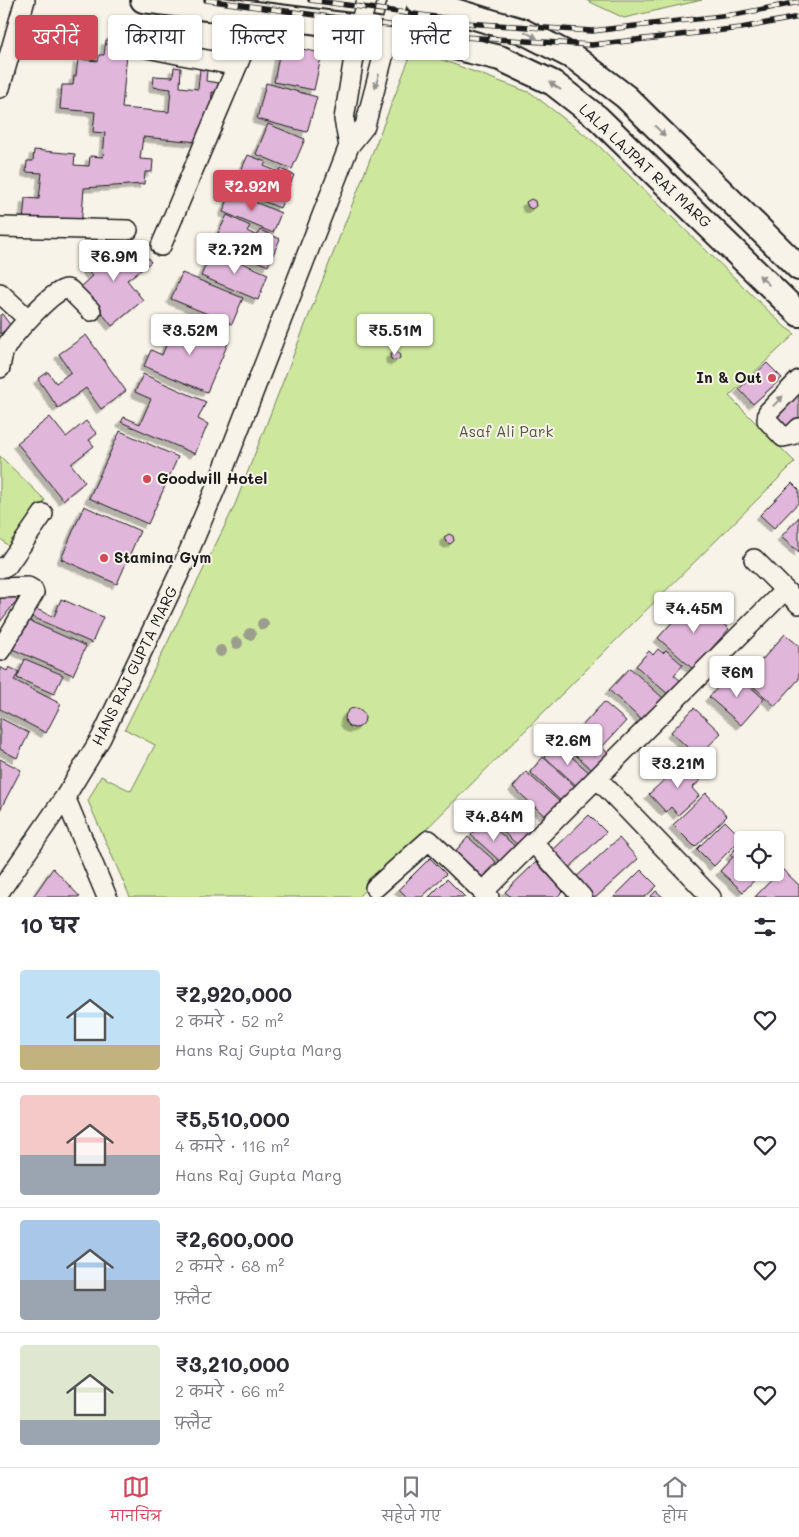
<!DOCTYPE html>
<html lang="hi">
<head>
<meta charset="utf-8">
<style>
	:root { --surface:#fff; --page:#f7f7f7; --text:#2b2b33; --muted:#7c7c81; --line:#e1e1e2; --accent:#d1495b }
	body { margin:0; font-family:Mali,"Playpen Sans Deva",sans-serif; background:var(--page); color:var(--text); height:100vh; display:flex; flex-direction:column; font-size:19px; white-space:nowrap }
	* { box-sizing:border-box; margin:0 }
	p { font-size:16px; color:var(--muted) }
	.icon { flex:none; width:28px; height:28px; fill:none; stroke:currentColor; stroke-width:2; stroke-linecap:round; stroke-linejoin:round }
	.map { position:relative; height:897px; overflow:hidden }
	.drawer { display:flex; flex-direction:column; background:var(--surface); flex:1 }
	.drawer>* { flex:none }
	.guide { position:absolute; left:15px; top:15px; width:500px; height:45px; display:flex; gap:10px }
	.buttons { position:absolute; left:734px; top:831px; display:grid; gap:10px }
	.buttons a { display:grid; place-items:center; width:50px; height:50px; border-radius:5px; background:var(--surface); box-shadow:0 1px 4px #0004; font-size:25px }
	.price { position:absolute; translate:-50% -42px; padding:0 11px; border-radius:5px; background:#fff; color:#222; font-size:16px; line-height:32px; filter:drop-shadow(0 1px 2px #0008) }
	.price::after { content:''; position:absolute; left:50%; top:30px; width:15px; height:11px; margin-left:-8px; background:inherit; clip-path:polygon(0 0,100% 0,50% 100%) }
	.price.on { background:var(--accent); color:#fff }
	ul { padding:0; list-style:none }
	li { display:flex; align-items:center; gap:15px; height:125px; padding:0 20px }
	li+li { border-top:1px solid var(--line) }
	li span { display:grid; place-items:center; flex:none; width:140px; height:100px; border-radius:5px; color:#555 }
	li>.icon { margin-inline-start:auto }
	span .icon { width:60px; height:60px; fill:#fffc; stroke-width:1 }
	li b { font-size:21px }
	h2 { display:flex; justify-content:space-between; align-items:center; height:60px; padding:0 20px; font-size:21px }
	.tag { padding:0 18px; border-radius:5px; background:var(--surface); box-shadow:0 1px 4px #0004; font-size:18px; line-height:45px }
	.tag.on { background:var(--accent); color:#fff }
	.tabs { display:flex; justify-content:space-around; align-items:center; height:70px; border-top:1px solid var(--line); background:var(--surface); font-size:14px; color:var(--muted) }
	.tabs a { display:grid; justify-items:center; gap:2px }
	.tabs .on { color:var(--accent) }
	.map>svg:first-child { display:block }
	.green { fill:#cde79d; stroke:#74825c }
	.building { fill:#e1b6db; stroke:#1c1c1c; fill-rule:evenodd; filter:url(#shadow) }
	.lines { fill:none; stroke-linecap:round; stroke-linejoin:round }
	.minor-casing { stroke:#1c1c1c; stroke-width:22 }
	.major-casing { stroke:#1c1c1c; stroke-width:28 }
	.minor { stroke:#f7f3e8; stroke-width:19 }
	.major { stroke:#f7f3e8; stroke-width:24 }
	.rail-casing { stroke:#1c1c1c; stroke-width:5.5 }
	.rail { stroke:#f7f3e8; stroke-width:4; stroke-dasharray:11; stroke-linecap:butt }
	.tree { fill:#9c9e8d }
	.oneway { fill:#94928c }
	.poi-dot { fill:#d1495b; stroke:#f7f3e8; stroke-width:2 }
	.labels { text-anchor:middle; stroke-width:4; stroke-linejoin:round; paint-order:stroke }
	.street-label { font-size:15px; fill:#1c1c1c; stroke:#f7f3e8 }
	.poi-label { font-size:15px; font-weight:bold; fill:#1c1c1c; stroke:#f7f3e8; text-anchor:start }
	.park-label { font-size:15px; fill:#515943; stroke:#f7f3e8 }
</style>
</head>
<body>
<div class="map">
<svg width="799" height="897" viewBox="0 0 799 897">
	<defs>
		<filter id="shadow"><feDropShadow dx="-4.5" dy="4.5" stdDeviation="0" flood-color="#0004"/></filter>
	</defs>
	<rect width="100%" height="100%" fill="#f7f3e8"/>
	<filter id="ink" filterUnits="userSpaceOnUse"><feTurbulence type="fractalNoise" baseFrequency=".02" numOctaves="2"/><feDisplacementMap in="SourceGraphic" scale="10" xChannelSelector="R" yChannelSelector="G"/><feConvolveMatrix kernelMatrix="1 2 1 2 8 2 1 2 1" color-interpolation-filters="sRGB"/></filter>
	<g filter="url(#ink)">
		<path class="green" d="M586,0H702L624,18Z
			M413,49L531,93L598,145L785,327L795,334L729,396L795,462L358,897H130L88,801L101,776L131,791L155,745L125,729L234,507Z
			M0,456L45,500L13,551L0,538Z"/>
		<path class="building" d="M106,40L128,42L122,108L169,112L171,89L153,87L154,76L173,77L174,67L181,68L180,87L198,89L200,69L207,70L206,81L219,83L218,93L212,92L209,143L143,137L140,159L153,160L152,172H145L144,184L84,188L81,227L23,222L25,198L39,199L42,173L26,172L27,161H33L34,150L75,154L74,165L89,166L90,156L103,157L105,133L93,132L95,112L60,109L62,85H73L74,76H76L78,59L98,61L99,55H104Z
			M281,45L322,53L314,90L274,82Z
			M266,83L317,97L307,132L257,119Z
			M268,124L305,139L292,169L256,154Z
			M248,155L266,162L264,166L279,172L280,169L294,175L280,208L224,185L230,171L239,175ZM250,176L259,180L256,185L248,182Z
			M231,192L281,213L273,233L223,212Z
			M531,199L535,201L536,206L532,209L528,207L526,202Z
			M227,215L250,226L247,231L257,236L260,230L280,239L268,266L214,242Z
			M118,246L128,257L140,248L151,262L127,280L143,300L112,326L81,286L92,276L80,263L96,248L105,257Z
			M212,250L268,274L258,300L201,276Z
			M182,273L243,298L232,324L171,299Z
			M2,314L11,326L0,334V315Z
			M177,320L229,341L207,392L144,366L151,350L162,355Z
			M86,335L126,391L101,409L86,388L58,408L38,379L48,372L56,383L71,372L59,354Z
			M395,351L399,353L400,358L395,361L391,359L390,354Z
			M767,363L782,378L753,404L739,389Z
			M143,374L206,402L198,419L208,424L195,454L121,422L124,417L140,424L151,399L135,392Z
			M799,386V418L784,432L769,418Z
			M50,417L66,437L86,421L97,434L89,440L94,446L71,464L85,482L63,500L17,443Z
			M120,431L178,457L148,524L89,498Z
			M792,483L799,490V502L774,528L760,515Z
			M84,506L140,531L117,584L61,559Z
			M799,517V552L781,537Z
			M449,534L453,536L454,541L450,544L446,542L444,537Z
			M0,595L20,596L0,622Z
			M694,598L729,629L693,669L658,638Z
			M61,599L103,617L92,643L30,616L34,608L54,617Z
			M25,619L86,646L73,675L12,649Z
			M785,634L799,646V679L775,706L745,679Z
			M658,649L663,653L666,650L683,665L674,675L682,682L670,696L636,666L649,651L653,655Z
			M25,659L63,675L54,694L17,678Z
			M0,667L7,671L9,667L19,672L14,680L61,704L46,733L0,709Z
			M630,668L664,699L644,722L609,690Z
			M733,671L764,699L741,725L709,697Z
			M604,702L626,721L603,746L582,726Z
			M345 718a10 10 0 1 1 20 0a10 10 0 1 1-20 0Z
			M694,708L721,733L698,757L671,732Z
			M0,718L29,733L17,758L0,749Z
			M579,727L608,753L592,770L564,744Z
			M557,744L591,774L578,787L545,757Z
			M543,757L578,789L564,804L530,772Z
			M0,759L21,770L0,810Z
			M686,760L703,778L692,788L699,796L678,815L671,807L666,812L649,794Z
			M526,772L562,804L548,819L513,787Z
			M706,793L727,816L695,847L673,825Z
			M503,802L536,832L521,848L488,818Z
			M589,815L606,832L565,872L548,855Z
			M485,820L517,848L503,864L471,835Z
			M725,821L742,838L714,866L697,849Z
			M750,833L758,840H744Z
			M468,837L496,862L481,878L454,853Z
			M619,838L638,859L596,897H588L573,880Z
			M742,841V872H762L743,892L720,871L733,857L730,855Z
			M430,858L446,874L422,897H407L399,889Z
			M536,862L563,891L557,897H511L505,892Z
			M53,868L80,897H33Z
			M782,869L799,885V897H755Z
			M641,870L657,886L645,897H614Z
			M447,879L465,897H429Z
			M656,891L663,897H650Z"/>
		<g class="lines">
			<g class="minor-casing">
				<path id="minor" d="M147,48L237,66
					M0,88L25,0
					M349,146L365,126L398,0
					M0,227L128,230
					M161,246L259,14
					M0,293L28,319
					M0,368C1,362 2,354 5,349C11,336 50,294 63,290C67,288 66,289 70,290L91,311
					M799,380L768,412L767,420L783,437L792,435L799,428
					M754,559L799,604
					M0,568L7,566L43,514
					M0,588L28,587L33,590L34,593L0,651
					M597,778L785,590
					M65,797L107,897
					M533,842L582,897
					M375,888L429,840L483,892
					M0,891L65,797L101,738L184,563L222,473L349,146L344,119L359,27L367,0
					M489,897L483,892L597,778L711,897"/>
			</g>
			<g class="major-casing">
				<path id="major" d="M143,0L359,27L391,32L500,58L553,83L598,118L799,314
					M417,0L522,31L575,58L626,97L799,268"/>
			</g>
			<use href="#minor" class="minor"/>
			<use href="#major" class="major"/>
			<g class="rail-casing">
				<path id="rail" d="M206,0L447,33L463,37L592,45L741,28L799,17
					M310,0L450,19L465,23L592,31L739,14L799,2"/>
			</g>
			<use href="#rail" class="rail"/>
		</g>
		<g class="tree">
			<circle cx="263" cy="624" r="6"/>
			<circle cx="250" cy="634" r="6"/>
			<circle cx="237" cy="643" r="6"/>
			<circle cx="221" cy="651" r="6"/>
		</g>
		<defs><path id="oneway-solid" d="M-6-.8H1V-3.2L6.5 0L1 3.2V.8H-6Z" transform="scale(1.25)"/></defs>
		<g class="oneway">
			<use href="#oneway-solid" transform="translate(531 35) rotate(27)"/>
			<use href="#oneway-solid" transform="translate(377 81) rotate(106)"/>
			<use href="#oneway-solid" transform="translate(555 86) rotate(-146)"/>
			<use href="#oneway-solid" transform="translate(660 131) rotate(45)"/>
			<use href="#oneway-solid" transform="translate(764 280) rotate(-136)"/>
			<use href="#oneway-solid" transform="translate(778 401) rotate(-46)"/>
		</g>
	</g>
	<g class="poi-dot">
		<circle cx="772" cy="378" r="5"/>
		<circle cx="147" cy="479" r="5"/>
		<circle cx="104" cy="558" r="5"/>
	</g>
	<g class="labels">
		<g class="street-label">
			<text transform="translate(645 166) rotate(43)" y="5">LALA LAJPAT RAI MARG</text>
			<text transform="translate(135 666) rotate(-64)" y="5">HANS RAJ GUPTA MARG</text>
		</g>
		<g class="poi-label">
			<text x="762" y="383" text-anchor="end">In &amp; Out</text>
			<text x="157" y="484">Goodwill Hotel</text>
			<text x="114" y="563">Stamina Gym</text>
		</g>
		<g class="park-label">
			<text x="506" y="437">Asaf Ali Park</text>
		</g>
	</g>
</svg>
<div class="buttons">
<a><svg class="icon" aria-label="locate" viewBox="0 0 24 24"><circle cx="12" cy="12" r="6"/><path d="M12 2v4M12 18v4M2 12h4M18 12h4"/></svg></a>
</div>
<b class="price on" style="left:252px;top:212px">₹2.92M</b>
<b class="price" style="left:235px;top:275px">₹2.72M</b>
<b class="price" style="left:114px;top:282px">₹6.9M</b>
<b class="price" style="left:190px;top:356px">₹3.52M</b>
<b class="price" style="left:395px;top:356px">₹5.51M</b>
<b class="price" style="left:694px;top:634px">₹4.45M</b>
<b class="price" style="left:737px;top:698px">₹6M</b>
<b class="price" style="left:568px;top:766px">₹2.6M</b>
<b class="price" style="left:678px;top:789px">₹3.21M</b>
<b class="price" style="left:494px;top:842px">₹4.84M</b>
<div class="guide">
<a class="tag on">खरीदें</a>
<a class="tag">किराया</a>
<a class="tag">फ़िल्टर</a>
<a class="tag">नया</a>
<a class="tag">फ़्लैट</a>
</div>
</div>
<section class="drawer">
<h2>10 घर<svg class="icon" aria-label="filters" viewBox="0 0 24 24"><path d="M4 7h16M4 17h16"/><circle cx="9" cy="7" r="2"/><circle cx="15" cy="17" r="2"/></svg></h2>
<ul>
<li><span style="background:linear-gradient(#bfe0f5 75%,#c2b280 0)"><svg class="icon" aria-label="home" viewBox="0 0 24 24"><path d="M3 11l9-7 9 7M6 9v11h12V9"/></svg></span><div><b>₹2,920,000</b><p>2 कमरे · 52 m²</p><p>Hans Raj Gupta Marg</p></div><svg class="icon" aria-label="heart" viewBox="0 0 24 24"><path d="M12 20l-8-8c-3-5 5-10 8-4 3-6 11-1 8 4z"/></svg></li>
<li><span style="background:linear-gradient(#f6c9c9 60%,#9aa5b1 0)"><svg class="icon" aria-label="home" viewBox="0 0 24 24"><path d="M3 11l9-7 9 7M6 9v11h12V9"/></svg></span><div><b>₹5,510,000</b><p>4 कमरे · 116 m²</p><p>Hans Raj Gupta Marg</p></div><svg class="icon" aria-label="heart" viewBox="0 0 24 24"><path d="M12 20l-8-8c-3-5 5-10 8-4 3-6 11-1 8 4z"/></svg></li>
<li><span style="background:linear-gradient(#a9c7e8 60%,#9aa5b1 0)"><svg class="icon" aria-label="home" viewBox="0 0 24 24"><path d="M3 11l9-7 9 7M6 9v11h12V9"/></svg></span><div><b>₹2,600,000</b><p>2 कमरे · 68 m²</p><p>फ़्लैट</p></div><svg class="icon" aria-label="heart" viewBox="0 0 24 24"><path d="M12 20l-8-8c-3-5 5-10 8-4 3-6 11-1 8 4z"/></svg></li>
<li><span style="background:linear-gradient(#dfe7d0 75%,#9aa5b1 0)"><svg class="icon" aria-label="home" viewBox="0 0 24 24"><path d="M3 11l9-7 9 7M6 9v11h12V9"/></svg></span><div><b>₹3,210,000</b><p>2 कमरे · 66 m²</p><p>फ़्लैट</p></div><svg class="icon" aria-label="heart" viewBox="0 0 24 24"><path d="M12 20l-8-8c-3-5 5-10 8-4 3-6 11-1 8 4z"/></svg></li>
</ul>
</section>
<nav class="tabs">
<a class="on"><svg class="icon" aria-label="map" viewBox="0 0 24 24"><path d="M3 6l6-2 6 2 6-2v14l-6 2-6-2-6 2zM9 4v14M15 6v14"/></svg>मानचित्र</a>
<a><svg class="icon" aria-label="saved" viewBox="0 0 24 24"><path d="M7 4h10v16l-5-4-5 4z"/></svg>सहेजे गए</a>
<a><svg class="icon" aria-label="home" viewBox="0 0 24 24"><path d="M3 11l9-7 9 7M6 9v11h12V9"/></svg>होम</a>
</nav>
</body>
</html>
